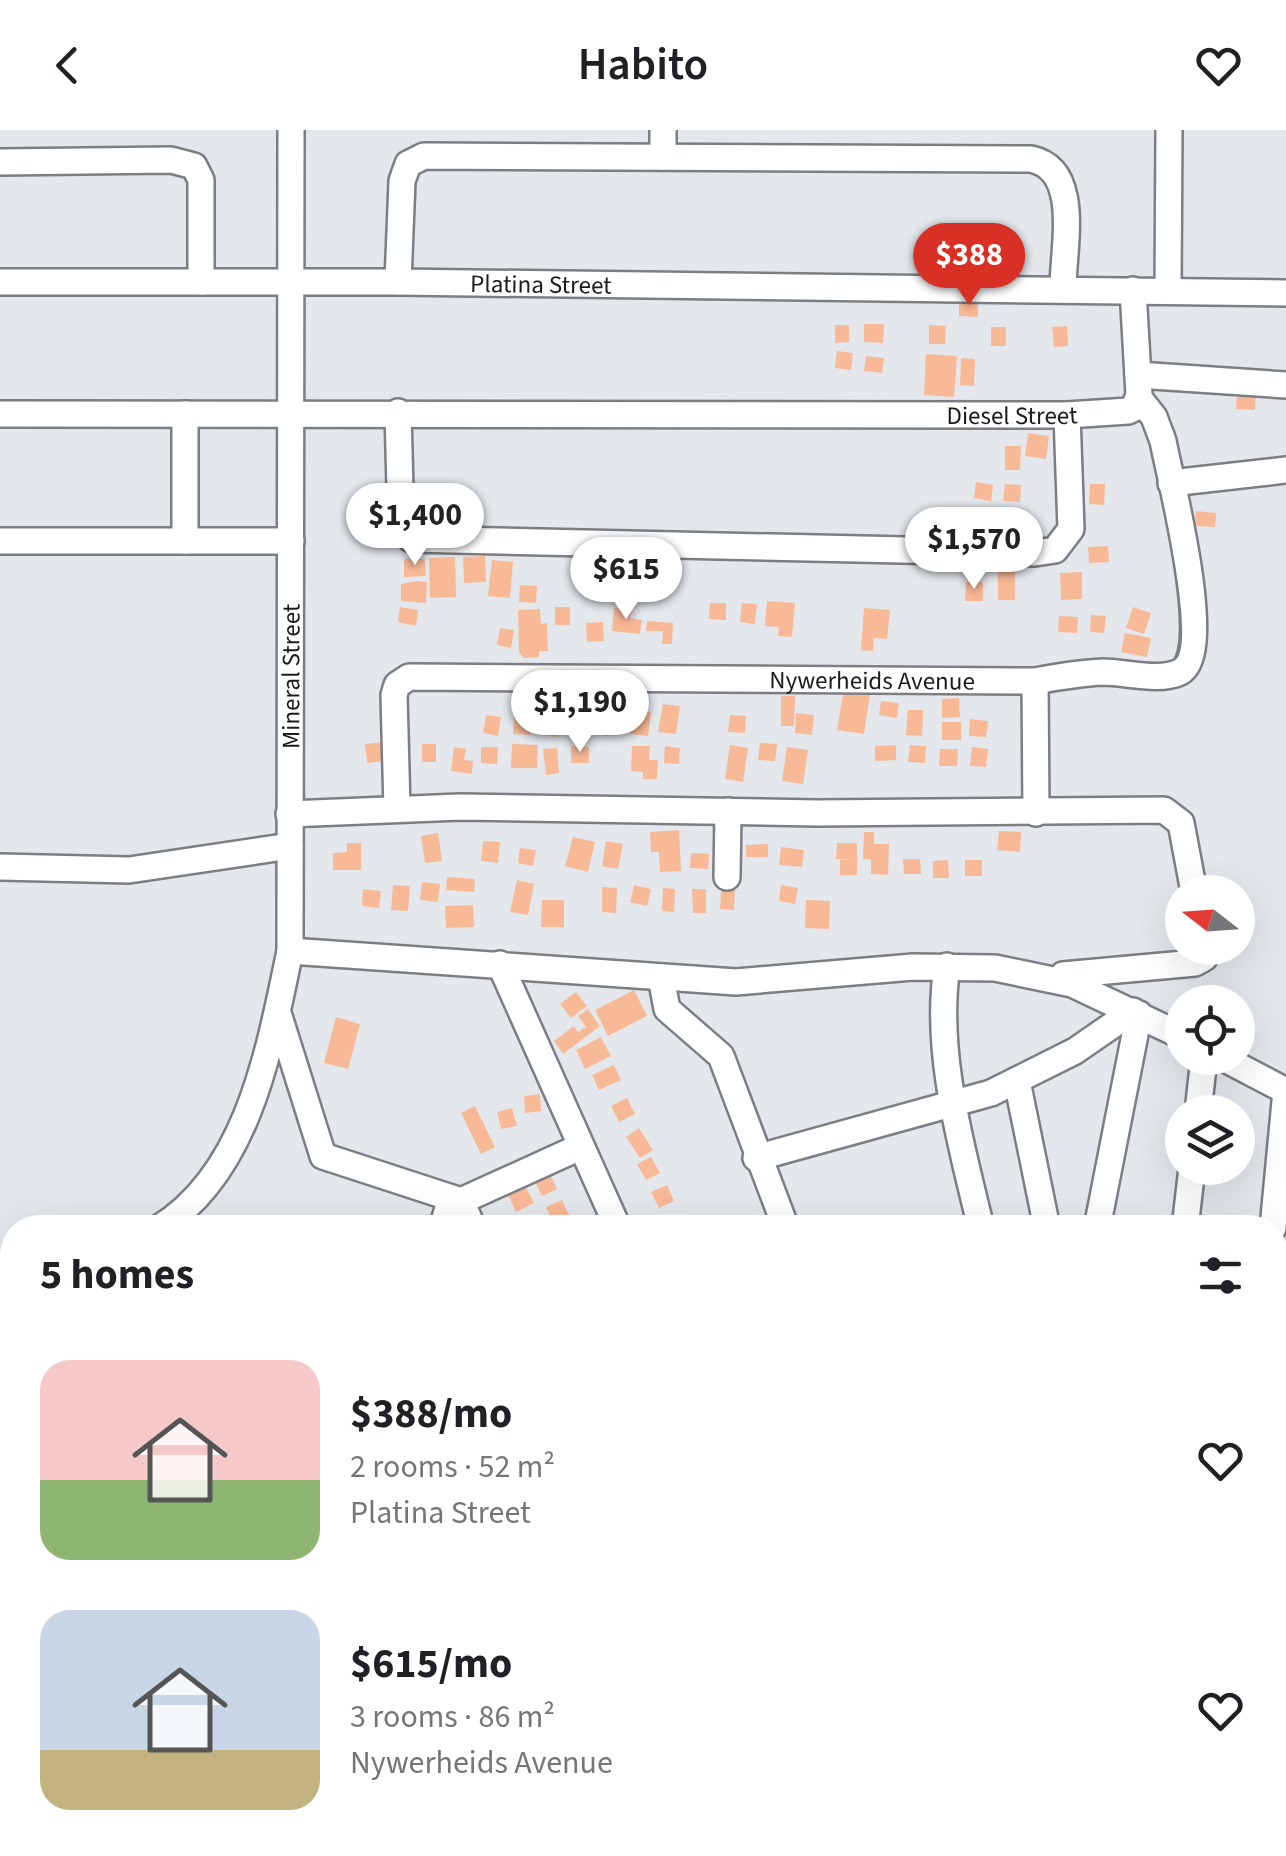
<!DOCTYPE html>
<html lang="en">
<head>
<meta charset="utf-8">
<style>
	:root { --surface:#fff; --page:#f6f6f6; --text:#202124; --muted:#757577; --accent:#d93025 }
	body { margin:0; font-family:"Source Sans 3",sans-serif; background:var(--page); color:var(--text); height:100vh; display:flex; flex-direction:column; font-size:38px; white-space:nowrap }
	* { box-sizing:border-box; margin:0 }
	p { font-size:32px; color:var(--muted) }
	.icon { flex:none; width:55px; height:55px; fill:none; stroke:currentColor; stroke-width:2; stroke-linecap:round; stroke-linejoin:round }
	.map { position:relative; flex:1; overflow:hidden }
	.panel { position:absolute; left:0px; top:1085px; width:1288px; height:642px; display:flex; flex-direction:column; background:var(--surface); border-radius:40px 40px 0 0; box-shadow:0 10px 40px #0002 }
	.panel>* { flex:none }
	.needle { width:65px; rotate:287deg }
	.controls { position:absolute; left:1165px; top:745px; display:grid; gap:20px }
	.controls a { display:grid; place-items:center; width:90px; height:90px; border-radius:50%; background:var(--surface); box-shadow:0 10px 40px #0002; font-size:50px }
	.price { position:absolute; translate:-50% -85px; padding:0 22px; border-radius:35px; background:#fff; color:#222; font-size:32px; line-height:65px; filter:drop-shadow(0 2px 5px #0008) }
	.price::after { content:''; position:absolute; left:50%; top:60px; width:30px; height:22px; margin-left:-15px; background:inherit; clip-path:polygon(0 0,100% 0,50% 100%) }
	.price.active { background:var(--accent); color:#fff }
	ul { padding:0; list-style:none }
	li { display:flex; align-items:center; gap:30px; height:250px; padding:0 40px }
	li span { display:grid; place-items:center; flex:none; width:280px; height:200px; border-radius:30px; color:#555 }
	li>.icon { margin-inline-start:auto }
	span .icon { width:120px; height:120px; fill:#fffc; stroke-width:1 }
	li b { font-size:42px }
	h2 { display:flex; justify-content:space-between; align-items:center; height:120px; padding:0 40px; font-size:42px }
	header { display:flex; justify-content:space-between; align-items:center; height:130px; padding:0 40px; background:var(--surface); font-size:45px; font-weight:600 }
	.map>svg:first-child { display:block }
	.building { fill:#f8b997 }
	.lines { fill:none; stroke-linecap:round; stroke-linejoin:round }
	.minor-casing { stroke:#7b7e83; stroke-width:30 }
	.minor { stroke:#fff; stroke-width:25 }
	.labels { text-anchor:middle; stroke-width:10; stroke-linejoin:round; paint-order:stroke }
	.street-label { font-size:25px; fill:#1a1b1d; stroke:#e4e8ed }
</style>
</head>
<body>
<header><svg class="icon" aria-label="back" viewBox="0 0 24 24"><path d="M15 5l-7 7 7 7"/></svg>Habito<svg class="icon" aria-label="heart" viewBox="0 0 24 24"><path d="M12 20l-8-8c-3-5 5-10 8-4 3-6 11-1 8 4z"/></svg></header>
<div class="map">
<svg width="1286" height="1726" viewBox="0 0 1286 1726">
	<rect width="100%" height="100%" fill="#e4e8ed"/>
	<path class="building" d="M959,170H978V187L959,186Z
		M864,194H884L883,213L864,212Z
		M835,195H849V212L835,213Z
		M929,195L946,196L945,214H929Z
		M1067,196L1068,216L1054,217L1052,197Z
		M991,197H1006V216H991Z
		M837,221L853,223L851,240L835,238Z
		M926,224L957,226L954,267L924,265Z
		M866,226L884,228L882,243L864,241Z
		M961,228L975,229L974,256L960,255Z
		M1237,258L1256,259L1255,280L1236,279Z
		M1028,303L1049,306L1046,329L1025,326Z
		M1005,316H1021L1020,340H1005Z
		M976,352L993,355L991,371L974,368Z
		M1005,354L1021,355L1020,372L1003,371Z
		M1090,354H1105L1104,375L1089,374Z
		M1196,381L1216,383L1215,397L1195,396Z
		M1108,416L1109,432L1089,433L1088,417Z
		M485,426L486,452L464,453L463,427Z
		M455,427L456,467L430,468L429,428Z
		M404,429H425L426,446L404,447Z
		M492,430L513,432L510,468L488,466Z
		M998,435H1015V470H998Z
		M1082,442V469L1061,470L1060,443Z
		M616,446L631,450L628,466L612,463Z
		M417,451L427,452L426,473L401,471V454Z
		M966,452H983V471H965Z
		M520,455L537,456L536,473L519,472Z
		M767,471L795,473L792,507L778,506L779,497L765,496Z
		M710,473H726V490L709,489Z
		M742,473L757,474L755,494L740,492Z
		M400,477L418,480L416,496L398,492Z
		M555,477H570V495H555Z
		M1133,477L1151,483L1144,504L1126,498Z
		M614,478L631,480L630,488L642,490L640,504L612,501Z
		M864,478L890,480L887,509L874,508L873,521L861,520Z
		M540,479L541,494L547,493L548,521H539V527L524,528L519,522L518,480Z
		M1091,485L1106,486L1104,503L1090,502Z
		M1059,486L1078,487L1077,503L1058,502Z
		M647,491L673,493L672,514H662L663,501H646Z
		M603,492L604,511L587,512L586,493Z
		M500,498L514,500L511,518L497,515Z
		M1125,503L1151,508L1147,527L1121,522Z
		M845,553L871,557L864,604L837,600Z
		M781,566H795L794,596H781Z
		M959,568L960,587L942,588V569Z
		M881,571L899,573L897,588L879,585Z
		M663,574L680,576L676,604L658,602Z
		M632,579L651,582L648,606L630,604Z
		M908,580H923L922,606L906,605Z
		M796,583L814,585L812,605L795,603Z
		M486,585L501,587L498,606L483,603Z
		M545,585L560,587L558,607L542,605Z
		M730,585L746,586L745,603L728,602Z
		M514,587L531,588L530,605L513,604Z
		M619,588L620,605L603,606L601,589Z
		M970,589L988,591L986,607L969,606Z
		M942,592H961V610H942Z
		M383,612L385,631L367,633L365,614Z
		M760,613L777,614L775,631L758,630Z
		M422,614H436V632H422Z
		M512,614L538,615L537,638H511Z
		M730,615L748,618L743,652L725,649Z
		M896,615V630L875,631V616Z
		M910,615L926,616L925,633L908,632Z
		M571,616L589,617V633H571Z
		M632,616H650L649,630H658L657,649H643V642L631,641Z
		M665,616L680,618L679,634L664,633Z
		M454,617L466,619L464,630L473,631L472,644L451,641Z
		M481,617H498L497,634L481,633Z
		M787,617L808,620L803,654L782,651Z
		M972,617L988,619L986,637L970,636Z
		M557,618L559,643L546,645L543,619Z
		M940,619H958L957,636H939Z
		M679,700L681,741L660,742L659,722H651L650,702Z
		M999,701L1021,702L1020,722L997,720Z
		M864,702H874V714H889L888,745L871,744V729H863Z
		M438,703L442,731L425,733L421,706Z
		M573,707L595,712L588,742L565,736Z
		M483,711L500,712L498,733L481,731Z
		M606,711L623,714L618,739L602,736Z
		M347,713H361V740H333V723L347,722Z
		M837,713H857V745H840V730L852,729H836Z
		M768,714V727H746V715Z
		M781,717L804,720L802,737L779,735Z
		M520,718L536,720L533,736L518,733Z
		M691,723L709,724L708,739L690,738Z
		M903,729H920L921,744H904Z
		M948,730L949,748H933V731Z
		M965,730H982V746H965Z
		M447,747L475,749L474,762L446,760Z
		M517,750L534,754L528,785L510,782Z
		M422,752L440,754L438,772L420,770Z
		M393,755L410,756L408,781L391,780Z
		M634,755L651,759L647,776L630,772Z
		M781,755L798,758L795,774L779,771Z
		M602,757L617,758L616,783L602,782Z
		M663,758L675,759L674,782L662,781Z
		M363,759L381,761L379,778L362,776Z
		M692,759H706V783H693Z
		M721,760H735L734,780L720,779Z
		M542,770H564V797H541Z
		M806,770L830,771L829,799L805,798Z
		M473,775L474,797L446,798L445,776Z
		M634,860L647,886L608,906L595,880Z
		M576,862L587,876L571,888L560,874Z
		M588,879L600,896L563,924L554,911L574,896L578,902L586,897L578,886Z
		M336,887L360,894L348,939L324,933Z
		M601,907L611,926L585,939L576,920Z
		M614,935L621,950L599,960L592,945Z
		M540,964L541,981L525,983L524,966Z
		M627,968L635,984L619,992L611,976Z
		M475,976L495,1017L481,1024L461,983Z
		M512,978L517,996L501,999L497,982Z
		M639,998L653,1020L640,1028L626,1007Z
		M651,1027L660,1043L646,1050L637,1034Z
		M549,1042L557,1059L542,1066L534,1049Z
		M524,1054L534,1073L516,1082L507,1063Z
		M667,1055L674,1071L659,1078L651,1062Z
		M562,1070L570,1087L554,1094L546,1077Z
		M241,1715H269L267,1726L240,1724Z"/>
	<g class="lines">
		<g class="minor-casing">
			<g id="minor">
				<path d="M663,0V27"/>
				<path d="M0,32L171,30L194,36L201,50V152"/>
				<path d="M0,152H398"/>
				<path id="s1" d="M1063,158C1063,117 1082,40 1031,29L424,26L408,34L402,51L398,152L1286,163"/>
				<path d="M1168,161L1169,0"/>
				<path d="M1138,245L1286,255"/>
				<path d="M398,282L401,398L411,409L1035,423L1055,420L1071,399L1067,285"/>
				<path id="s2" d="M0,284L1067,285L1128,281L1134,278L1139,265L1133,160"/>
				<path d="M1171,353L1286,340"/>
				<path d="M0,411H291"/>
				<path d="M185,411V284"/>
				<path d="M1035,551L1036,683"/>
				<path id="s3" d="M397,679L394,565L397,555L409,547L1035,551C1057,547 1080,543 1103,542C1125,542 1160,552 1180,542C1216,523 1170,348 1163,311L1154,287L1139,268"/>
				<path d="M289,684L460,677L817,683L1164,680L1181,693L1194,762"/>
				<path d="M0,737L129,740L290,716"/>
				<path d="M727,747L728,681"/>
				<path d="M290,821L736,852L913,837L995,838L1072,854L1182,906"/>
				<path d="M500,834L618,1098"/>
				<path d="M947,836C934,923 961,1013 981,1098"/>
				<path d="M1063,845L1195,833L1204,828V818"/>
				<path d="M661,847L667,879L721,926L786,1098"/>
				<path d="M278,883L323,1026L461,1071"/>
				<path d="M1223,928L1286,961"/>
				<path d="M1017,951L1047,1098"/>
				<path d="M1198,982L1204,928"/>
				<path d="M756,1028L991,963L1075,921L1133,881"/>
				<path id="s4" d="M159,1098C249,1043 270,916 290,821L291,0"/>
				<path d="M442,1098L451,1068"/>
				<path d="M473,1098L461,1071L580,1017"/>
				<path d="M1097,1098L1139,884"/>
				<path d="M1185,1098L1192,1038"/>
				<path d="M1273,1098L1286,961"/>
				<path d="M0,1179L12,1172"/>
				<path d="M1275,1441H1286"/>
				<path d="M0,1528H12"/>
				<path d="M0,1563L12,1562"/>
				<path d="M1178,1715L1232,1726"/>
				<path d="M198,1726L199,1715"/>
				<path d="M363,1726L364,1715"/>
				<path d="M517,1726L518,1715"/>
				<path d="M670,1726L671,1715"/>
				<path d="M826,1726L827,1715"/>
				<path d="M1022,1726L1025,1715"/>
				<path d="M1151,1726L1153,1715"/>
			</g>
		</g>
		<use href="#minor" class="minor"/>
	</g>
	<g class="labels">
		<g class="street-label">
			<text dy="9" stroke="none"><textPath href="#s1" startOffset="1032">Platina Street</textPath></text>
			<text dy="9" stroke="none"><textPath href="#s2" startOffset="1012">Diesel Street</textPath></text>
			<text dy="9" stroke="none"><textPath href="#s4" startOffset="590">Mineral Street</textPath></text>
			<text dy="9" stroke="none"><textPath href="#s3" startOffset="602">Nywerheids Avenue</textPath></text>
		</g>
	</g>
</svg>
<div class="controls">
<a><svg class="needle" viewBox="-14 -14 28 28"><path d="M0-13l5 13h-10z" fill="#e53935"/><path d="M0 13l5-13h-10z" fill="#757577"/></svg></a>
<a><svg class="icon" aria-label="locate" viewBox="0 0 24 24"><circle cx="12" cy="12" r="6"/><path d="M12 2v4M12 18v4M2 12h4M18 12h4"/></svg></a>
<a><svg class="icon" aria-label="layers" viewBox="0 0 24 24"><path d="M12 4l9 5-9 5-9-5zM3 14l9 5 9-5"/></svg></a>
</div>
<b class="price active" style="left:969px;top:178px">$388</b>
<b class="price" style="left:415px;top:438px">$1,400</b>
<b class="price" style="left:974px;top:462px">$1,570</b>
<b class="price" style="left:626px;top:492px">$615</b>
<b class="price" style="left:580px;top:625px">$1,190</b>
<section class="panel">
<h2>5 homes<svg class="icon" aria-label="filters" viewBox="0 0 24 24"><path d="M4 7h16M4 17h16"/><circle cx="9" cy="7" r="2"/><circle cx="15" cy="17" r="2"/></svg></h2>
<ul>
<li><span style="background:linear-gradient(#f6c9c9 60%,#8fb573 0)"><svg class="icon" aria-label="home" viewBox="0 0 24 24"><path d="M3 11l9-7 9 7M6 9v11h12V9"/></svg></span><div><b>$388/mo</b><p>2 rooms · 52 m²</p><p>Platina Street</p></div><svg class="icon" aria-label="heart" viewBox="0 0 24 24"><path d="M12 20l-8-8c-3-5 5-10 8-4 3-6 11-1 8 4z"/></svg></li>
<li><span style="background:linear-gradient(#c9d6e8 70%,#c2b280 0)"><svg class="icon" aria-label="home" viewBox="0 0 24 24"><path d="M3 11l9-7 9 7M6 9v11h12V9"/></svg></span><div><b>$615/mo</b><p>3 rooms · 86 m²</p><p>Nywerheids Avenue</p></div><svg class="icon" aria-label="heart" viewBox="0 0 24 24"><path d="M12 20l-8-8c-3-5 5-10 8-4 3-6 11-1 8 4z"/></svg></li>
</ul>
</section>
</div>
</body>
</html>
